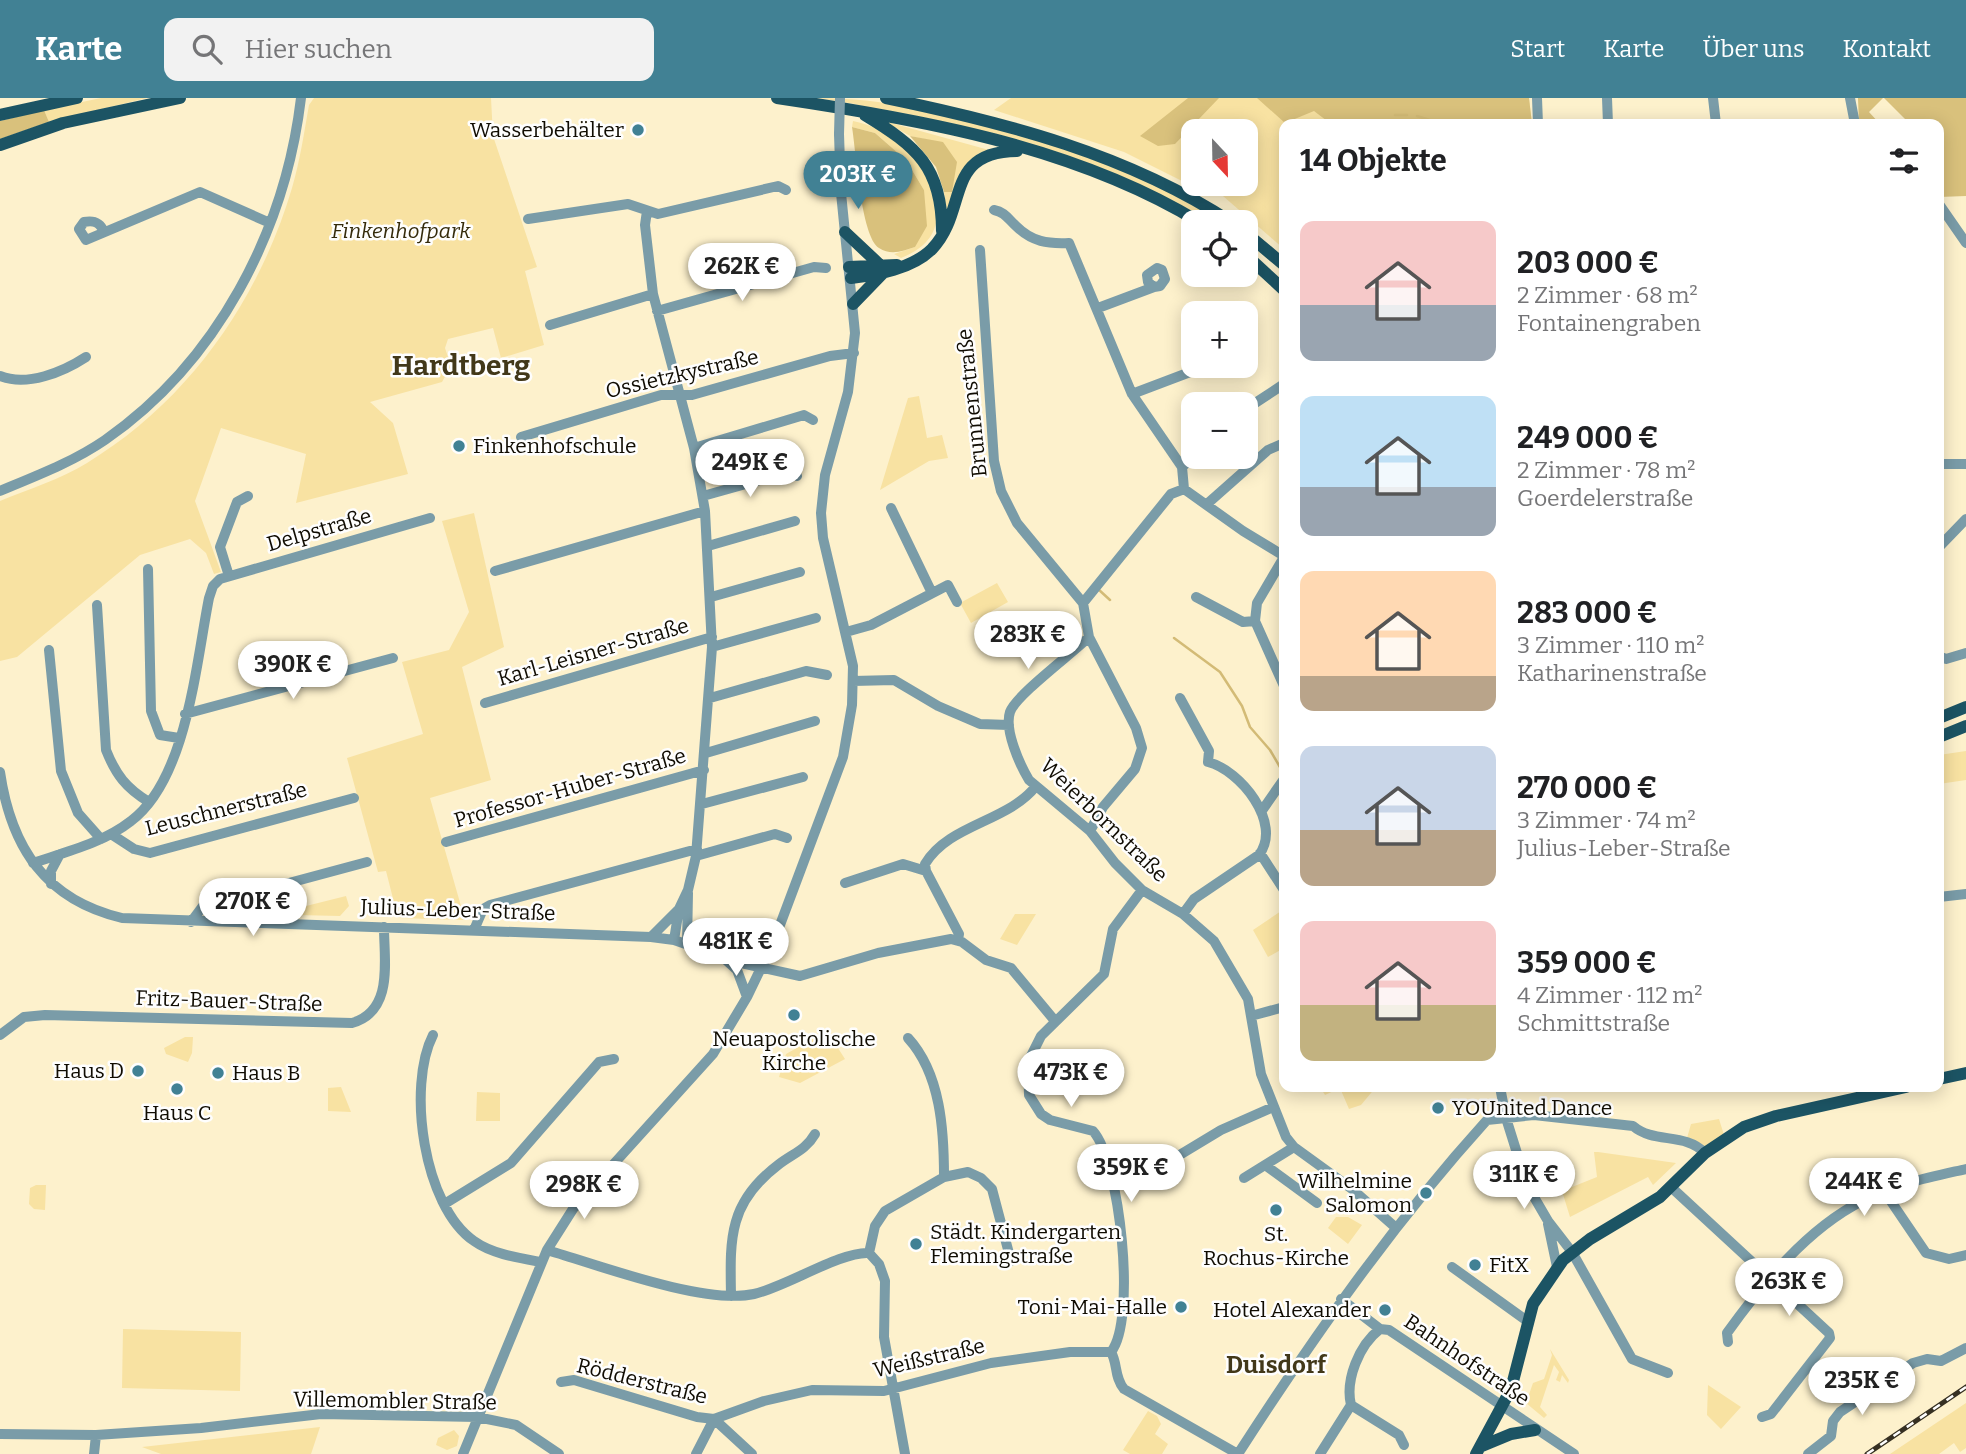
<!DOCTYPE html>
<html lang="de">
<head>
<meta charset="utf-8">
<style>
	:root { --surface:#fff; --page:#f2f2f2; --text:#202124; --muted:#757577; --accent:#418194 }
	body { margin:0; font-family:Bitter,serif; background:var(--page); color:var(--text); height:100vh; display:flex; flex-direction:column; font-size:26px; white-space:nowrap }
	* { box-sizing:border-box; margin:0 }
	p { font-size:23px; color:var(--muted) }
	.icon { flex:none; width:38px; height:38px; fill:none; stroke:currentColor; stroke-width:2; stroke-linecap:round; stroke-linejoin:round }
	.map { position:relative; flex:1; overflow:hidden }
	.details { position:absolute; left:1279px; top:21px; width:665px; height:973px; display:flex; flex-direction:column; background:var(--surface); border-radius:14px; box-shadow:0 4px 18px #0003 }
	.details>* { flex:none }
	.needle { width:46px; rotate:158deg }
	.fabs { position:absolute; left:1181px; top:21px; display:grid; gap:14px }
	.fabs a { display:grid; place-items:center; width:77px; height:77px; border-radius:14px; background:var(--surface); box-shadow:0 4px 18px #0003; font-size:35px }
	.price { position:absolute; translate:-50% -60px; padding:0 16px; border-radius:24px; background:#fff; color:#222; font-size:23px; line-height:46px; filter:drop-shadow(0 2px 4px #0008) }
	.price::after { content:''; position:absolute; left:50%; top:42px; width:21px; height:16px; margin-left:-10px; background:inherit; clip-path:polygon(0 0,100% 0,50% 100%) }
	.price.current { background:var(--accent); color:#fff }
	ul { padding:0; list-style:none }
	li { display:flex; align-items:center; gap:21px; height:175px; padding:0 21px }
	li span { display:grid; place-items:center; flex:none; width:196px; height:140px; border-radius:14px; color:#555 }
	li>.icon { margin-inline-start:auto }
	span .icon { width:84px; height:84px; fill:#fffc; stroke-width:1 }
	li b { font-size:30px }
	h2 { display:flex; justify-content:space-between; align-items:center; height:84px; padding:0 21px; font-size:30px }
	header { display:flex; align-items:center; gap:42px; box-sizing:border-box; height:98px; padding:0 35px; background:var(--accent); color:#fff }
	header strong { font-size:33px }
	nav { display:flex; gap:38px; margin-inline-start:auto; font-size:24px }
	.search { width:490px; height:63px; background:var(--page); display:flex; align-items:center; gap:18px; box-sizing:border-box; padding:0 24px; border-radius:14px; color:var(--muted); font-size:26px }
	.map>svg:first-child { display:block }
	.green { fill:#f8e2a2; fill-rule:evenodd }
	.forest { fill:#d9c17c }
	.lines { fill:none; stroke-linecap:round; stroke-linejoin:round }
	.stream { stroke:#d3bb76; stroke-width:2.5 }
	.minor { stroke:#7a9ca8; stroke-width:10 }
	.major { stroke:#1c5464; stroke-width:12 }
	.rail-casing { stroke:#363022; stroke-width:5 }
	.rail { stroke:#fefefe; stroke-width:2.5; stroke-dasharray:8; stroke-linecap:butt }
	.minor-bridge { stroke:#7a9ca8; stroke-width:10 }
	.poi-dot { fill:#418194; stroke:#fefefe; stroke-width:2.5 }
	.labels { text-anchor:middle; stroke-width:5; stroke-linejoin:round; paint-order:stroke }
	.poi-label { font-size:21px; fill:#100c02; stroke:#fefefe; text-anchor:end }
	.park-label { font-size:21px; font-style:italic; fill:#352b0b; stroke:#fefefe }
	.street-label { font-size:21px; fill:#100c02; stroke:#fefefe }
	.quarter-label { font-size:24px; font-weight:bold; fill:#423819; stroke:#fefefe }
	.district-label { font-size:28px; font-weight:bold; fill:#423819; stroke:#fefefe }
</style>
</head>
<body>
<header>
<strong>Karte</strong>
<div class="search"><svg class="icon" aria-label="search" viewBox="0 0 24 24"><circle cx="10" cy="10" r="6"/><path d="M15 15l6 6"/></svg>Hier suchen</div>
<nav><a>Start</a><a>Karte</a><a>Über uns</a><a>Kontakt</a></nav>
</header>
<div class="map">
<svg width="1966" height="1356" viewBox="0 0 1966 1356">
	<rect width="100%" height="100%" fill="#fdf1cc"/>
	<path class="green" d="M101,0H147L49,24L44,12Z
		M314,0H491L493,38L537,169L525,173L544,247L501,260L493,230L448,241L445,250L451,268L442,284L370,304L393,325L408,376L296,405L306,356L221,330L195,403L221,474L214,476L206,455L190,441L140,457L17,559L0,563V403C29,391 61,381 87,365C188,304 259,202 292,90C300,63 304,35 309,7Z
		M818,0C922,0 1053,42 1148,83C1173,94 1198,111 1222,124H1210L1109,74L855,6Z
		M1011,0H1529L1532,26H1284V151L1216,92L1212,98L1124,54L994,12ZM1194,33H1246V86H1194Z
		M853,23C870,27 884,32 899,42C906,47 911,56 916,63C943,100 950,141 901,160L894,156L915,149L924,92L906,62L875,35L852,29Z
		M884,23L989,52L981,56L946,116L944,94L952,93L943,45L910,38Z
		M919,298L927,340L942,337L948,360L929,363L880,392L908,300Z
		M474,415L504,549L462,569L491,682L430,700L465,822L398,820L386,773L378,774L347,660L423,636L402,564L449,552L469,514L442,423Z
		M997,485L1008,504L971,525L960,505Z
		M1966,653V682L1939,686V657Z
		M258,797L260,801L272,798L276,816L215,815L212,811Z
		M346,798L349,808L340,818L297,817L298,810Z
		M1284,811V850L1268,859L1253,832Z
		M1015,816H1036L1017,847L1000,841Z
		M827,933L845,961L800,985L779,979L786,956Z
		M185,939H193L192,955L188,964L166,956L164,950Z
		M341,989L351,1014L328,1013V990Z
		M1320,989H1376L1361,1007L1349,1011L1340,990L1325,997Z
		M477,994L500,995V1023H476Z
		M1719,1021L1724,1037L1704,1050L1687,1040L1691,1026Z
		M1594,1054H1598L1676,1065L1653,1087L1648,1079L1570,1119L1562,1093L1597,1079Z
		M36,1087H46L45,1112L34,1111L29,1106L30,1090Z
		M1336,1119H1348L1362,1127L1348,1146L1328,1130Z
		M123,1231L241,1234L240,1293L122,1290Z
		M1550,1251L1569,1282L1568,1285L1562,1277L1560,1284L1556,1282L1559,1274L1554,1267L1540,1309L1547,1317L1544,1320L1526,1305L1533,1285L1544,1281L1552,1257Z
		M1708,1287L1741,1309L1721,1331L1707,1317Z
		M1966,1305V1350L1960,1354L1954,1345L1939,1356H1890Z
		M1148,1313L1157,1318L1161,1326L1155,1336L1168,1346L1162,1356H1130L1123,1352Z
		M320,1329L311,1356H161L142,1349Z
		M454,1332L459,1338L457,1348L447,1352L436,1347L438,1340Z"/>
	<path class="forest" d="M1188,0H1219L1175,46L1158,48L1140,38Z
		M1257,0H1529L1532,26H1331L1314,13L1285,25Z
		M1858,0H1883L1869,14L1880,26H1859Z
		M1884,0H1966V98L1939,99V26H1910Z
		M44,12L49,24L0,41V23Z
		M852,29L875,35L906,62L924,92L927,128L915,149C903,153 891,158 879,150C861,139 856,53 852,29Z
		M910,38L943,44L957,64L952,94H944L936,69Z"/>
	<g class="lines">
		<path class="stream" d="M1395,17H1407
			M1417,18L1442,26
			M1098,491L1110,502
			M1174,540L1220,574L1242,608L1250,629L1270,652L1284,676"/>
		<path class="minor" d="M1537,0L1538,26
			M1607,0L1608,26
			M1713,0L1716,26
			M1850,0L1855,26
			M1939,106L1966,145
			M994,112C1005,114 1008,121 1016,128C1032,144 1048,146 1069,145L1132,296L1182,369L1184,391L1243,433L1284,458
			M647,113L645,127L653,196L694,350L705,413L712,549L696,758L688,792L679,811L651,839
			M528,121L628,106L658,116L778,88L786,92
			M104,134C100,124 94,122 84,124L79,131L86,142L200,94L270,125
			M980,152L994,363L1001,393L1017,425L1083,505L1089,539L1136,630L1142,650L1135,671L1103,709L1090,733
			M1098,210L1154,189L1148,184L1147,177L1157,170L1162,172L1165,181L1160,188L1154,189
			M657,213L814,169L826,170
			M550,227L653,196
			M0,278C27,289 63,274 86,259
			M1132,296L1206,268
			M1246,311L1284,286
			M521,339L661,297H692L830,258L854,255
			M694,350L804,317L813,322
			M1939,366H1966
			M1182,369L1194,358
			M0,393C36,378 73,364 105,342C217,264 285,134 301,0
			M703,398L785,375L797,378
			M1207,406L1268,352L1284,345
			M891,410L932,495
			M708,448L795,423
			M1939,449L1966,421
			M1284,459L1257,505L1255,523L1284,588
			M148,471L151,613L160,637L179,640
			M495,473L705,413
			M229,478L220,449L237,404L248,398
			M711,499L800,474
			M1196,499L1243,524L1255,523
			M1083,505L1171,396L1184,391
			M97,507L106,652C116,677 126,690 149,704
			M846,534L871,527L948,487L957,504
			M1089,539C1073,555 1016,597 1010,614C1004,632 1020,667 1029,682L1090,733L1115,765L1142,792L1183,816L1214,843L1248,901L1261,976L1286,1039L1294,1049L1352,1091L1395,1129
			M712,549L816,520
			M49,552L61,673L78,715L101,741
			M1939,558L1946,561L1966,555
			M853,583L894,582L938,608L980,626L1009,627
			M710,600L806,573L827,577
			M1180,600L1209,653L1208,664C1240,672 1283,725 1259,757L1194,801L1183,816
			M485,605L712,539
			M185,616L393,560
			M706,655L815,623
			M0,674C11,750 46,802 122,820L651,839L674,842L741,865L800,878L878,855L951,841L962,844L986,862L1011,870L1055,923
			M702,706L803,679
			M1261,714L1284,681
			M111,736L134,751L150,755L354,700
			M446,744L704,672
			M1260,755L1284,792
			M696,758L775,736L787,740
			M33,765C66,754 103,745 131,723C187,681 196,565 209,500L213,488L220,481L430,420
			M845,785L903,766L926,773
			M51,786V773L60,756
			M1939,799L1966,796
			M191,824L203,808L367,764
			M474,832L483,811L490,807L697,751
			M674,842L679,811
			M958,842L959,836L926,773L925,766C949,726 1008,724 1036,688
			M687,846L688,795
			M734,860L753,858L770,847
			M726,862L737,872L747,899
			M1251,918L1284,909
			M0,937L24,919L45,917L352,925C394,913 384,863 384,829
			M433,937C407,988 423,1108 474,1143C492,1156 519,1160 541,1164
			M908,940C941,976 944,1033 944,1079
			M1500,989L1506,1020L1527,1087L1548,1123L1572,1154L1632,1261L1668,1275
			M1265,1067L1317,1105
			M1244,1080L1294,1049
			M1112,1086L1163,1067L1221,1032L1273,1009
			M1672,1090L1829,1235L1830,1240L1771,1316L1762,1319
			M1884,1093L1926,1155L1949,1161L1966,1157
			M446,1105L511,1065L599,964L614,961
			M1548,1126L1557,1169
			M547,1152C598,1167 705,1207 754,1196C786,1189 841,1153 869,1155L879,1166L885,1183L884,1239L905,1356
			M869,1155L875,1128L885,1113L944,1079L968,1074L981,1080L992,1091L1011,1163
			M1452,1169L1527,1223
			M731,1198C730,1141 728,1105 778,1067C792,1056 806,1052 815,1036
			M1341,1201L1380,1231L1389,1232L1574,1356
			M1728,1244L1727,1235C1763,1185 1807,1131 1862,1103C1895,1086 1931,1079 1966,1071
			M1111,1254C1137,1222 1120,1063 1093,1033L1050,1022L1041,1016L1029,997L1028,964L1041,938L1104,876L1113,831L1142,792
			M1111,1254C1118,1266 1114,1279 1124,1291L1238,1356
			M561,1284L574,1282L697,1319L714,1321L764,1303L812,1292L884,1293L991,1265L1070,1254H1111
			M1351,1307L1399,1337L1404,1347
			M714,1321L752,1356
			M0,1336L96,1337L201,1330L321,1316L477,1319L516,1327L559,1356
			M94,1356L96,1337
			M463,1356L547,1152L573,1111L713,956L747,899L774,843L843,659L852,607L853,568L823,440L821,415L825,377L848,294L855,235L841,95L839,36
			M696,1356L714,1321
			M1238,1356C1314,1238 1393,1126 1487,1022L1534,1017L1633,1028C1654,1046 1685,1034 1705,1055
			M1320,1356L1351,1307C1345,1282 1359,1247 1380,1231
			M1808,1356L1831,1338L1833,1323L1840,1314L1913,1265L1927,1261L1941,1263L1966,1250"/>
		<path class="major" d="M777,0C919,21 1074,48 1199,124
			M886,0C1007,25 1127,56 1231,124
			M0,17L77,0
			M865,17C916,48 942,69 942,133
			M0,47L63,25L180,0
			M845,134L879,166
			M1246,135L1284,167
			M1246,157L1284,192
			M849,169L897,167
			M851,180C877,177 912,171 932,151C969,112 943,54 1017,53
			M853,206L883,175
			M1939,620L1966,609
			M1939,639L1966,628
			M1939,981L1966,975
			M1482,1348L1511,1336L1535,1332
			M1476,1356L1511,1291L1533,1206L1563,1162L1590,1141L1660,1099L1705,1055L1744,1029L1776,1018L1906,989"/>
		<g class="rail-casing">
			<path id="rail" d="M1867,1356L1966,1289"/>
		</g>
		<use href="#rail" class="rail"/>
		<path class="minor-bridge" d="M839,36L840,0"/>
	</g>
	<g class="poi-dot">
		<circle cx="638" cy="32" r="7"/>
		<circle cx="459" cy="348" r="7"/>
		<circle cx="794" cy="917" r="7"/>
		<circle cx="138" cy="973" r="7"/>
		<circle cx="218" cy="975" r="7"/>
		<circle cx="177" cy="991" r="7"/>
		<circle cx="1438" cy="1010" r="7"/>
		<circle cx="1426" cy="1095" r="7"/>
		<circle cx="1276" cy="1112" r="7"/>
		<circle cx="916" cy="1146" r="7"/>
		<circle cx="1475" cy="1167" r="7"/>
		<circle cx="1181" cy="1209" r="7"/>
		<circle cx="1385" cy="1212" r="7"/>
	</g>
	<g class="labels">
		<g class="poi-label">
			<text x="624" y="39">Wasserbehälter</text>
			<text x="473" y="355" text-anchor="start">Finkenhofschule</text>
			<text x="794" y="948" text-anchor="middle">Neuapostolische<tspan x="794" dy="24">Kirche</tspan></text>
			<text x="124" y="980">Haus D</text>
			<text x="232" y="982" text-anchor="start">Haus B</text>
			<text x="1452" y="1017" text-anchor="start">YOUnited Dance</text>
			<text x="177" y="1022" text-anchor="middle">Haus C</text>
			<text x="1412" y="1090">Wilhelmine<tspan x="1412" dy="24">Salomon</tspan></text>
			<text x="930" y="1141" text-anchor="start">Städt. Kindergarten<tspan x="930" dy="24">Flemingstraße</tspan></text>
			<text x="1276" y="1143" text-anchor="middle">St.<tspan x="1276" dy="24">Rochus-Kirche</tspan></text>
			<text x="1489" y="1174" text-anchor="start">FitX</text>
			<text x="1167" y="1216">Toni-Mai-Halle</text>
			<text x="1371" y="1219">Hotel Alexander</text>
		</g>
		<g class="park-label">
			<text x="401" y="140">Finkenhofpark</text>
		</g>
		<g class="street-label">
			<text transform="translate(682 276) rotate(-13)" y="7">Ossietzkystraße</text>
			<text transform="translate(972 305) rotate(-96)" y="7">Brunnenstraße</text>
			<text transform="translate(319 432) rotate(-16)" y="7">Delpstraße</text>
			<text transform="translate(593 554) rotate(-16)" y="7">Karl-Leisner-Straße</text>
			<text transform="translate(570 690) rotate(-16)" y="7">Professor-Huber-Straße</text>
			<text transform="translate(226 711) rotate(-14)" y="7">Leuschnerstraße</text>
			<text transform="translate(1104 722) rotate(44)" y="7">Weierbornstraße</text>
			<text transform="translate(458 812) rotate(2)" y="7">Julius-Leber-Straße</text>
			<text transform="translate(229 903) rotate(2)" y="7">Fritz-Bauer-Straße</text>
			<text transform="translate(929 1260) rotate(-13)" y="7">Weißstraße</text>
			<text transform="translate(1467 1262) rotate(34)" y="7">Bahnhofstraße</text>
			<text transform="translate(642 1283) rotate(14)" y="7">Rödderstraße</text>
			<text transform="translate(395 1303) rotate(1)" y="7">Villemombler Straße</text>
		</g>
		<g class="quarter-label">
			<text x="1276" y="1275">Duisdorf</text>
		</g>
		<g class="district-label">
			<text x="461" y="277">Hardtberg</text>
		</g>
	</g>
</svg>
<div class="fabs">
<a><svg class="needle" viewBox="-14 -14 28 28"><path d="M0-13l5 13h-10z" fill="#e53935"/><path d="M0 13l5-13h-10z" fill="#757577"/></svg></a>
<a><svg class="icon" aria-label="locate" viewBox="0 0 24 24"><circle cx="12" cy="12" r="6"/><path d="M12 2v4M12 18v4M2 12h4M18 12h4"/></svg></a>
<a>+</a>
<a>−</a>
</div>
<b class="price current" style="left:858px;top:113px">203K €</b>
<b class="price" style="left:742px;top:205px">262K €</b>
<b class="price" style="left:750px;top:401px">249K €</b>
<b class="price" style="left:1028px;top:573px">283K €</b>
<b class="price" style="left:293px;top:603px">390K €</b>
<b class="price" style="left:253px;top:840px">270K €</b>
<b class="price" style="left:736px;top:880px">481K €</b>
<b class="price" style="left:1071px;top:1011px">473K €</b>
<b class="price" style="left:1131px;top:1106px">359K €</b>
<b class="price" style="left:1524px;top:1113px">311K €</b>
<b class="price" style="left:1864px;top:1120px">244K €</b>
<b class="price" style="left:584px;top:1123px">298K €</b>
<b class="price" style="left:1789px;top:1220px">263K €</b>
<b class="price" style="left:1862px;top:1319px">235K €</b>
<section class="details">
<h2>14 Objekte<svg class="icon" aria-label="filters" viewBox="0 0 24 24"><path d="M4 7h16M4 17h16"/><circle cx="9" cy="7" r="2"/><circle cx="15" cy="17" r="2"/></svg></h2>
<ul>
<li><span style="background:linear-gradient(#f6c9c9 60%,#9aa5b1 0)"><svg class="icon" aria-label="home" viewBox="0 0 24 24"><path d="M3 11l9-7 9 7M6 9v11h12V9"/></svg></span><div><b>203 000 €</b><p>2 Zimmer · 68 m²</p><p>Fontainengraben</p></div></li>
<li><span style="background:linear-gradient(#bfe0f5 65%,#9aa5b1 0)"><svg class="icon" aria-label="home" viewBox="0 0 24 24"><path d="M3 11l9-7 9 7M6 9v11h12V9"/></svg></span><div><b>249 000 €</b><p>2 Zimmer · 78 m²</p><p>Goerdelerstraße</p></div></li>
<li><span style="background:linear-gradient(#ffd9b3 75%,#b9a48a 0)"><svg class="icon" aria-label="home" viewBox="0 0 24 24"><path d="M3 11l9-7 9 7M6 9v11h12V9"/></svg></span><div><b>283 000 €</b><p>3 Zimmer · 110 m²</p><p>Katharinenstraße</p></div></li>
<li><span style="background:linear-gradient(#c9d6e8 60%,#b9a48a 0)"><svg class="icon" aria-label="home" viewBox="0 0 24 24"><path d="M3 11l9-7 9 7M6 9v11h12V9"/></svg></span><div><b>270 000 €</b><p>3 Zimmer · 74 m²</p><p>Julius-Leber-Straße</p></div></li>
<li><span style="background:linear-gradient(#f6c9c9 60%,#c2b280 0)"><svg class="icon" aria-label="home" viewBox="0 0 24 24"><path d="M3 11l9-7 9 7M6 9v11h12V9"/></svg></span><div><b>359 000 €</b><p>4 Zimmer · 112 m²</p><p>Schmittstraße</p></div></li>
</ul>
</section>
</div>
</body>
</html>
